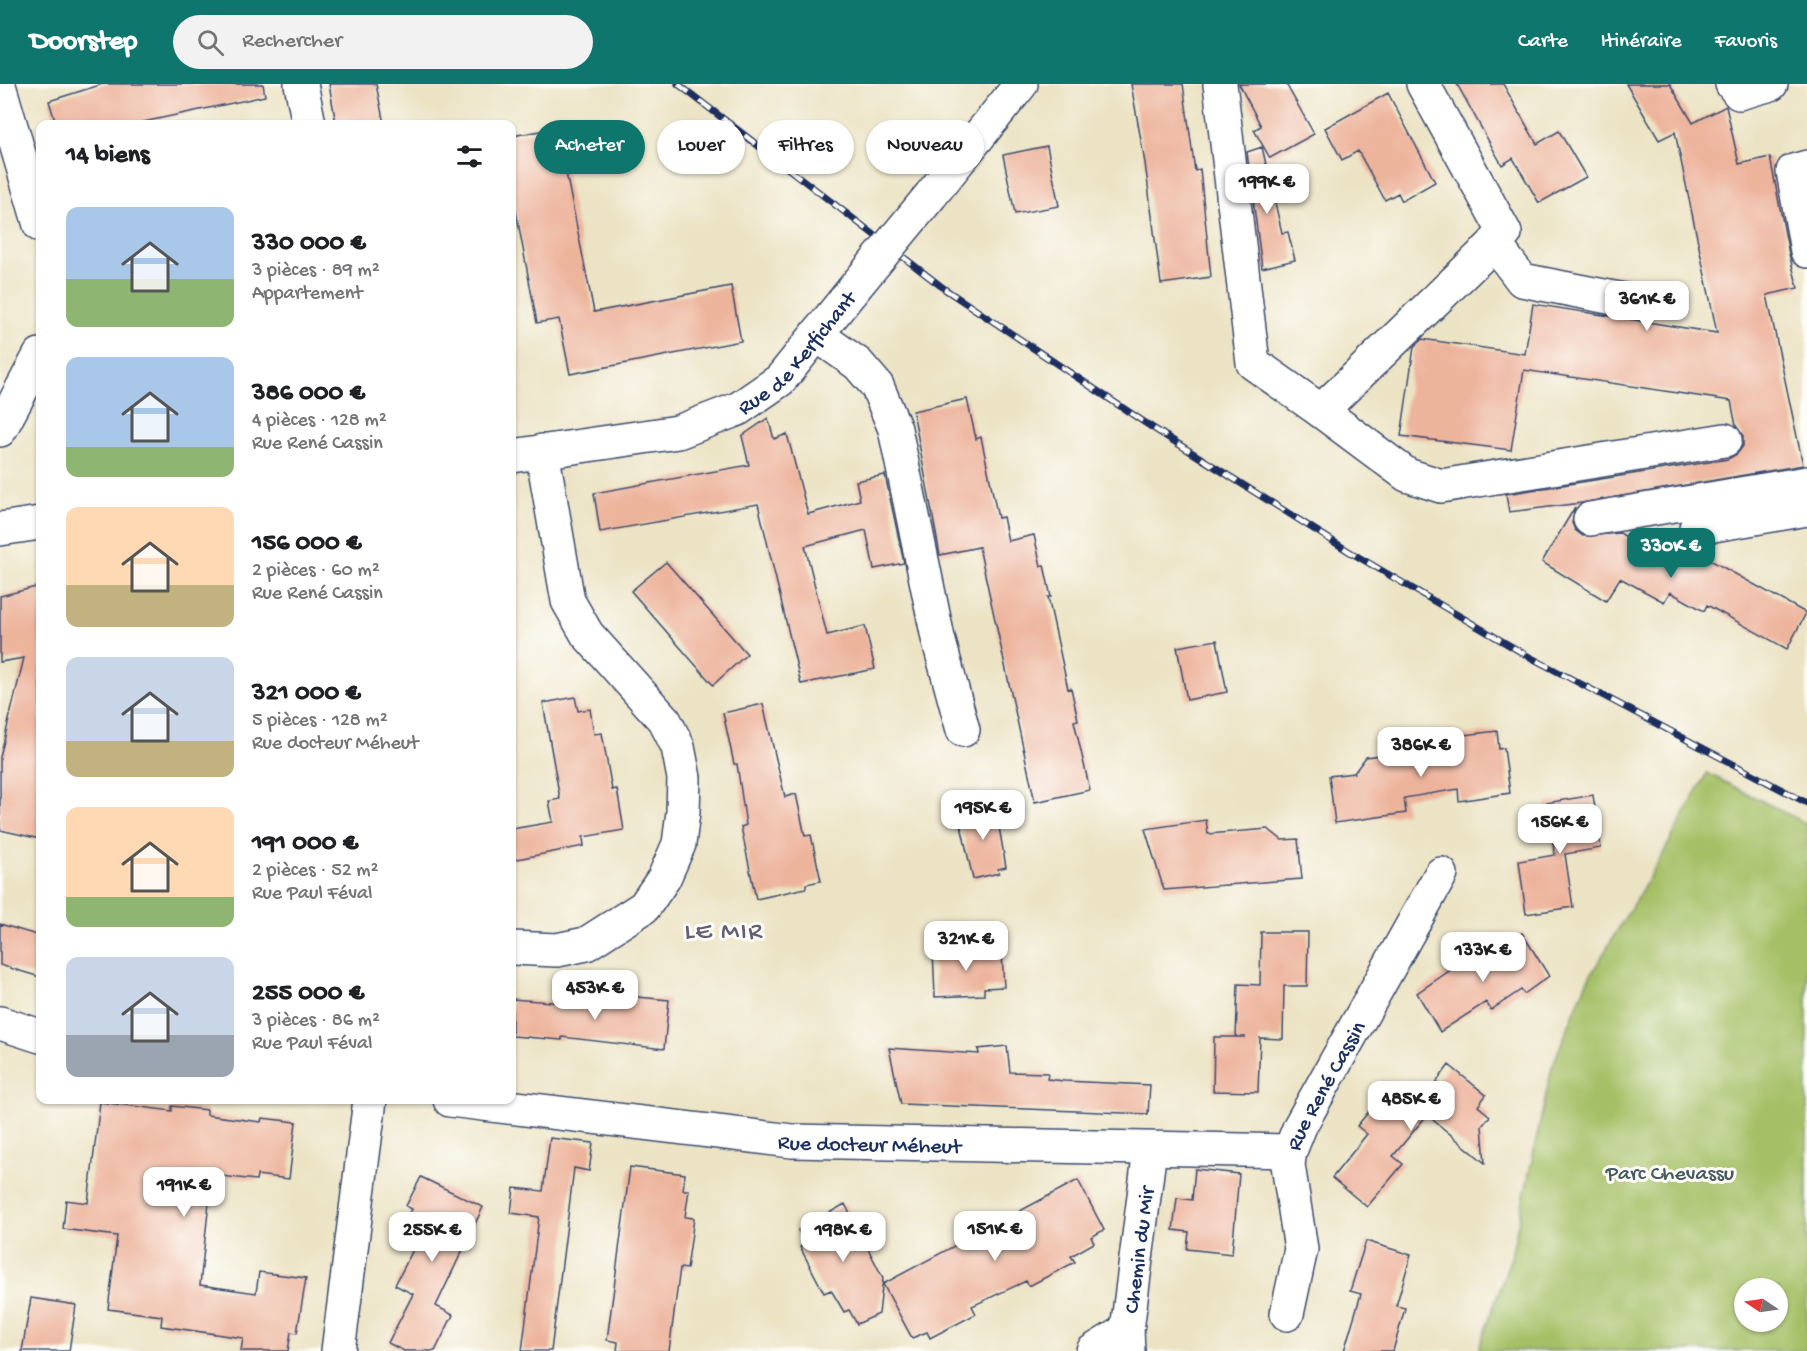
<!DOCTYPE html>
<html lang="fr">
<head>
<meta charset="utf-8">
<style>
	:root { --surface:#fff; --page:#f2f2f2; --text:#202124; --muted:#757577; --accent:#0f766e }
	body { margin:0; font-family:"Gochi Hand",sans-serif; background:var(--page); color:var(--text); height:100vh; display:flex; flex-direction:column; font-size:22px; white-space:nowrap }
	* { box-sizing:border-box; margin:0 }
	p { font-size:20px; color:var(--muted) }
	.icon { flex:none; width:33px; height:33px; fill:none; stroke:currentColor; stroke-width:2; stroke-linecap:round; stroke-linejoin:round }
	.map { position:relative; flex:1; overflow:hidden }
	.drawer { position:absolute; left:36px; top:36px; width:480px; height:984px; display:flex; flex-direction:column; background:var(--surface); border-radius:12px; box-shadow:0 2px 4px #0004 }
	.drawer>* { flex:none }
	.guide { position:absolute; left:534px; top:36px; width:570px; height:54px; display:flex; gap:12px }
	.needle { width:39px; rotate:283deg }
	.controls { position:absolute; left:1734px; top:1194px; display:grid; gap:12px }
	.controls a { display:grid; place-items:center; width:54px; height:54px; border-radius:50%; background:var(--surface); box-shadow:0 2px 4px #0004; font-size:30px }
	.price { position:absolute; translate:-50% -51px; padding:0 14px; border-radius:12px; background:#fff; color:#222; font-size:20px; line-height:39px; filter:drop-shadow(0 2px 3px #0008) }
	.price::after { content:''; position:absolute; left:50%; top:36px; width:18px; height:14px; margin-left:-9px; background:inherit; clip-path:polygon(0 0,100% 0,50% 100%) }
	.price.selected { background:var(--accent); color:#fff }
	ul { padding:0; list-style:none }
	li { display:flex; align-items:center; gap:18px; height:150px; padding:0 30px }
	li span { display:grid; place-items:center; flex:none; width:168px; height:120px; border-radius:12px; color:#555 }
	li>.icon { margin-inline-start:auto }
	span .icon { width:72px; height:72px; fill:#fffc; stroke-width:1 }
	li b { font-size:26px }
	h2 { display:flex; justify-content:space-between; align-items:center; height:72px; padding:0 30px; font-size:26px }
	.tag { padding:0 21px; border-radius:27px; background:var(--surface); box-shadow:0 2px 4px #0004; font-size:21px; line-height:54px }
	.tag.selected { background:var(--accent); color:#fff }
	header { display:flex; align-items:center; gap:36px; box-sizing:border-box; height:84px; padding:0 30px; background:var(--accent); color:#fff }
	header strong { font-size:28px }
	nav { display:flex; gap:33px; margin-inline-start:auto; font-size:21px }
	.search { width:420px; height:54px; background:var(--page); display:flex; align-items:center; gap:15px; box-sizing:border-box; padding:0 21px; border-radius:33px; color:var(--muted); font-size:22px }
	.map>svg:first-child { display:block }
	.green { fill:#a4bf65; stroke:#607762; stroke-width:1.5; fill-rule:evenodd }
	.building { fill:#edb49c }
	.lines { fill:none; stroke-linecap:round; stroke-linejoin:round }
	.minor-casing { stroke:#3a4a6d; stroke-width:36 }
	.minor { stroke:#fff; stroke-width:33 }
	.rail-casing { stroke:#1b2f5e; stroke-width:7 }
	.rail { stroke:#fdfcf7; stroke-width:4.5; stroke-dasharray:14; stroke-linecap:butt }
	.minor-bridge-casing { stroke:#3a4a6d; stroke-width:36; stroke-linecap:butt }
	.minor-bridge { stroke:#fff; stroke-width:33 }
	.labels { text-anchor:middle; stroke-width:6; stroke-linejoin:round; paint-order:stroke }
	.street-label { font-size:22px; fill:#1b2f5e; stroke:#fdfcf7 }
	.park-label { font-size:22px; fill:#445a60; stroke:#fdfcf7 }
	.quarter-label { font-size:26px; letter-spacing:1.5px; fill:#645e74; stroke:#fdfcf7 }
</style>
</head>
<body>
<header>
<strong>Doorstep</strong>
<div class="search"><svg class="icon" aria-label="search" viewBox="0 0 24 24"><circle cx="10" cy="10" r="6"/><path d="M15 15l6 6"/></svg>Rechercher</div>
<nav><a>Carte</a><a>Itinéraire</a><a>Favoris</a></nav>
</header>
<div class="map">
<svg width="1807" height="1267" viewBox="0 0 1807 1267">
	<rect width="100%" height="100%" fill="#fdfcf7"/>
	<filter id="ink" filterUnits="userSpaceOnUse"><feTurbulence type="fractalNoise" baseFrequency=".0167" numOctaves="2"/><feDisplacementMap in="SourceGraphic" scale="12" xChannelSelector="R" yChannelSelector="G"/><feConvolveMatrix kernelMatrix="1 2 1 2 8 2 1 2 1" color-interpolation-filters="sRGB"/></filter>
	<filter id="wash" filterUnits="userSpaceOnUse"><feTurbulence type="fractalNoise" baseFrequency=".008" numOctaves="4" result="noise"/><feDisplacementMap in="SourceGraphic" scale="24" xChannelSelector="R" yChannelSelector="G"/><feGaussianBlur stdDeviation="1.35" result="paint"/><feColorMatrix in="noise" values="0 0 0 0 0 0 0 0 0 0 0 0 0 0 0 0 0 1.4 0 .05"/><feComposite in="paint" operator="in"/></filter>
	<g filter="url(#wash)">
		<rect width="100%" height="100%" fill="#ece3c4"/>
		<path class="green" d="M1707,689L1807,740V1267H1478L1511,1173L1552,983L1587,897L1659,777ZM1744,1204H1778V1238H1744Z"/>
		<g id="blocks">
			<path class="building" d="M103,0H263L265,12L134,40H56L49,17Z
				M329,0H376L384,40H336Z
				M1131,0H1183L1195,87L1200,85L1211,193L1161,200L1145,79Z
				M1239,0H1286L1314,50L1270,74L1254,46L1261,42Z
				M1457,0H1503L1537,60L1559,47L1586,93L1539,119L1513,74L1502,81Z
				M1626,0H1670L1693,39L1726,22L1739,80L1770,73L1789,170L1798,204L1767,211L1803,381L1581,419L1509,428L1506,410L1728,375L1737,370L1743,362V352L1736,342L1731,317L1524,286L1511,366L1401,352L1414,263L1422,255L1525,270L1533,220L1717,249L1675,48L1659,56Z
				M1388,9L1435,98L1402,117L1398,109L1385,116L1358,67L1342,76L1325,44Z
				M557,44L594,228L731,202L741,257L570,290L559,235L537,239L512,106V52Z
				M1047,62L1059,122L1015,130L1003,71Z
				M1262,63L1282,149L1288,148L1295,176L1262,184L1247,68Z
				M967,315L976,355L981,353L998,434L1003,433L1008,457L1034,451L1041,482L1044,481L1051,513H1048L1068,605L1071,604L1078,636L1074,637L1090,706L1035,718L979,463L940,471L913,327Z
				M768,334L774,355L787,350L808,430L860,416L856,397L885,391L904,479L874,485L866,446L805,462L827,551L865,542L875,585L801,600L758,420L600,448L594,409L749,381L742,352Z
				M1575,423L1572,439L1575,446L1583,452L1620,449L1664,476L1677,452L1689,461L1701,466L1699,470L1806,529L1787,565L1707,521L1704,527L1670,508L1664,518L1620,494L1606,517L1542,478Z
				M666,478L747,570L713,601L631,507Z
				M40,502V755L0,746V673L24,574L0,578V512Z
				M1217,556L1227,608L1187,616L1177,563Z
				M575,613L578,627L590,625L594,650L602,649L612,706L617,705L624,746L583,753L584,762L512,776V745L553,738L549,717L560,715L543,619Z
				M763,620L785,713L796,710L805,752L811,751L821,797L806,800V804L756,815L741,743L746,741L737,680H734L723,629Z
				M1497,647L1499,665L1504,664L1510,709L1459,717L1458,705L1404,714L1406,729L1335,739L1329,692L1354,689L1366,673L1465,659L1464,651Z
				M1593,711L1601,764L1565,770L1573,823L1526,830L1519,777L1555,771L1546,719Z
				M995,720L1006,783L998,785L999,789L973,795L958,728Z
				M1206,736L1208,750L1268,745L1282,756L1298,755L1302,795L1164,806L1145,745Z
				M0,840L40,852V893L0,881Z
				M1261,848H1308L1307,902H1284L1283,955L1260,954L1258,1008L1213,1007L1214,953H1246H1236L1238,900L1260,901Z
				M1522,849L1549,892L1524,910L1521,906L1491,926L1486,918L1440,948L1417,909L1461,879L1466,886Z
				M982,864V871L1002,870L1004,903L984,904V911L935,913L933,866Z
				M605,910L669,916L664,965L562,953V956L512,952V915L604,922Z
				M1007,962L1010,988L1048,989L1047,995L1064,997L1150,1001L1148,1030L901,1020L889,964L979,970L978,965Z
				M1449,981L1486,1011L1478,1022L1490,1032L1482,1042L1485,1079L1427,1031L1393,1072L1403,1080L1367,1123L1332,1094L1367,1050L1357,1042L1390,1002L1417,1024Z
				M100,1018L172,1027V1022L207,1026V1031L261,1038L262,1034L296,1038L289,1095L257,1091L256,1096L212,1091L200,1201L256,1209L259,1188L306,1194L297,1249L291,1248L288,1267H241L243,1254L161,1242L162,1232L108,1225L117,1152L63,1145L66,1116L88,1119Z
				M550,1054L593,1059L589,1087L574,1084L551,1267H522L539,1133L511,1129L514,1104L543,1107Z
				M630,1083L685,1090L683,1106H689L685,1133L694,1134L687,1185L680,1184L669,1267H617L618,1258L607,1256Z
				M1195,1085L1239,1090L1232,1170L1187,1165L1189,1148L1173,1146L1177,1114L1192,1116Z
				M421,1093L483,1123L436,1222L453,1231L435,1267H404L388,1259L413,1210L395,1201L420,1152L403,1143L412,1125L406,1122Z
				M1078,1096L1104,1146L1091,1153L1094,1159L1071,1172L1075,1178L1029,1202L1026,1197L972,1222L976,1230L930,1254L927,1248L912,1254L883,1200Z
				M845,1120L883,1194L879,1230L857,1240L849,1226L844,1228L831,1206L824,1209L800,1163L804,1161L798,1146Z
				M1366,1157L1411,1171L1396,1222L1405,1224L1393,1267H1344L1361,1210L1350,1207Z
				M31,1214L76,1221L69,1267H22Z"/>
		</g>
	</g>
	<g filter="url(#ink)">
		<use href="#blocks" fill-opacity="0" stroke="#3a4a6d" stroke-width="1.5"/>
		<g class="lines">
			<g class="minor-casing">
				<g id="minor">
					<path d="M301,0L309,40"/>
					<path d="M1220,0L1253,279L1321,327L1505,149L1423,0"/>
					<path d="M1732,0L1739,9L1771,0"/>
					<path d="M0,5L40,141"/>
					<path d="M1807,83L1793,87L1807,167"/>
					<path d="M931,111L1021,0"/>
					<path d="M1494,159L1522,196L1624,216"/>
					<path d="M817,251L858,280L877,302L895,345L938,554L963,646"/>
					<path d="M1321,327L1407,391L1441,402L1725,356"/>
					<path d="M0,346L40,271"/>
					<path id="s1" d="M512,372L678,348L738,325L780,296L851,208"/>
					<path d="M1590,435L1807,399"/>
					<path d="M1696,444L1807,425"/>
					<path d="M0,445L40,439"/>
					<path d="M512,864L557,866L586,860L644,823L664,794L679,760L683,728L684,694L678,663L665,637L587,550L568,517L542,367"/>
					<path d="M0,939L40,952"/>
					<path id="s2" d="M450,1016L792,1057L1290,1067"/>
					<path id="s3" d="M1287,1230L1301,1165L1288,1081L1290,1067L1300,1042L1441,790"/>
					<path d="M338,1267L370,1016"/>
					<path d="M1093,1267L1127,1246"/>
					<path id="s4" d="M1128,1267L1127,1246L1150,1065"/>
				</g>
			</g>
			<use href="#minor" class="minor"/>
			<g class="rail-casing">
				<path id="rail" d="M678,0L946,206L1153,344L1350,468L1526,571L1807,719"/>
			</g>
			<use href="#rail" class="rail"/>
			<g class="minor-bridge-casing">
				<path id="minor-bridge" d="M851,208L931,111"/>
			</g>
			<use href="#minor-bridge" class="minor-bridge"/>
		</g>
	</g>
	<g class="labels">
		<g class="street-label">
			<text dy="8" stroke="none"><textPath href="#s1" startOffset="314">Rue de Kerfichant</textPath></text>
			<text dy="8" stroke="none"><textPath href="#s3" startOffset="240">Rue René Cassin</textPath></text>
			<text dy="8" stroke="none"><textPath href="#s2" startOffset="422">Rue docteur Méheut</textPath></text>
			<text dy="8" stroke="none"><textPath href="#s4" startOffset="102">Chemin du Mir</textPath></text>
		</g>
		<g class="park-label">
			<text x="1670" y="1095">Parc Chevassu</text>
		</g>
		<g class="quarter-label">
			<text x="724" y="854">LE MIR</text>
		</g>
	</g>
</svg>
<div class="controls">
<a><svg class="needle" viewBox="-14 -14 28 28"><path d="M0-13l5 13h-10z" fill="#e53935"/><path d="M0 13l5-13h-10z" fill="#757577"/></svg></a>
</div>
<b class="price" style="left:1267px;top:131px">199K €</b>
<b class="price" style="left:1647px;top:248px">361K €</b>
<b class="price selected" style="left:1671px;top:495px">330K €</b>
<b class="price" style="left:1421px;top:694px">386K €</b>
<b class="price" style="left:983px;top:757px">195K €</b>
<b class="price" style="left:1560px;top:771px">156K €</b>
<b class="price" style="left:966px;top:888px">321K €</b>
<b class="price" style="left:1483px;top:899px">133K €</b>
<b class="price" style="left:595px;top:937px">453K €</b>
<b class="price" style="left:1411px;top:1048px">485K €</b>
<b class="price" style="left:184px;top:1134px">191K €</b>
<b class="price" style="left:995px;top:1178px">151K €</b>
<b class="price" style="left:432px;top:1179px">255K €</b>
<b class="price" style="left:843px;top:1179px">198K €</b>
<div class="guide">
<a class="tag selected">Acheter</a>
<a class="tag">Louer</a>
<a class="tag">Filtres</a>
<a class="tag">Nouveau</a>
</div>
<section class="drawer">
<h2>14 biens<svg class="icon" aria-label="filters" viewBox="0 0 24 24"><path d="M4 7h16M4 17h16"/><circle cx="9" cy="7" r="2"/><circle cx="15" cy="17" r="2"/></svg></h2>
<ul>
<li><span style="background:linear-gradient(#a9c7e8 60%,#8fb573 0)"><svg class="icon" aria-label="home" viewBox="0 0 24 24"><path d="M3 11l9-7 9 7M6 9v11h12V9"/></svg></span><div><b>330 000 €</b><p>3 pièces · 89 m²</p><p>Appartement</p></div></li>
<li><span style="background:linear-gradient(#a9c7e8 75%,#8fb573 0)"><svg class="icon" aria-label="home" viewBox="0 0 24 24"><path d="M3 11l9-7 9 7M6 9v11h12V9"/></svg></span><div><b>386 000 €</b><p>4 pièces · 128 m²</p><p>Rue René Cassin</p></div></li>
<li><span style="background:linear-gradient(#ffd9b3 65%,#c2b280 0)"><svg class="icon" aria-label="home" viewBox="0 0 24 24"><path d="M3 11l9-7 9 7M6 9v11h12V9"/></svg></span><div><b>156 000 €</b><p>2 pièces · 60 m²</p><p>Rue René Cassin</p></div></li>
<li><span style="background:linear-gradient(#c9d6e8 70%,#c2b280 0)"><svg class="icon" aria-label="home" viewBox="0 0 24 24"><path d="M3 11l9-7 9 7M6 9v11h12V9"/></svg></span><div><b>321 000 €</b><p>5 pièces · 128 m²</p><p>Rue docteur Méheut</p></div></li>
<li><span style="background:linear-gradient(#ffd9b3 75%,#8fb573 0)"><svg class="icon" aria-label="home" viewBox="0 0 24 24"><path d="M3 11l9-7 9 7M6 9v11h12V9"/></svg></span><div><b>191 000 €</b><p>2 pièces · 52 m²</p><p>Rue Paul Féval</p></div></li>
<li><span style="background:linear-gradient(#c9d6e8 65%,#9aa5b1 0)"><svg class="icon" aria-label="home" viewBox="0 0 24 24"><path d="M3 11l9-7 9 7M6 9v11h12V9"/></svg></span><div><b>255 000 €</b><p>3 pièces · 86 m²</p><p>Rue Paul Féval</p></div></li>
</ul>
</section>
</div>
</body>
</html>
